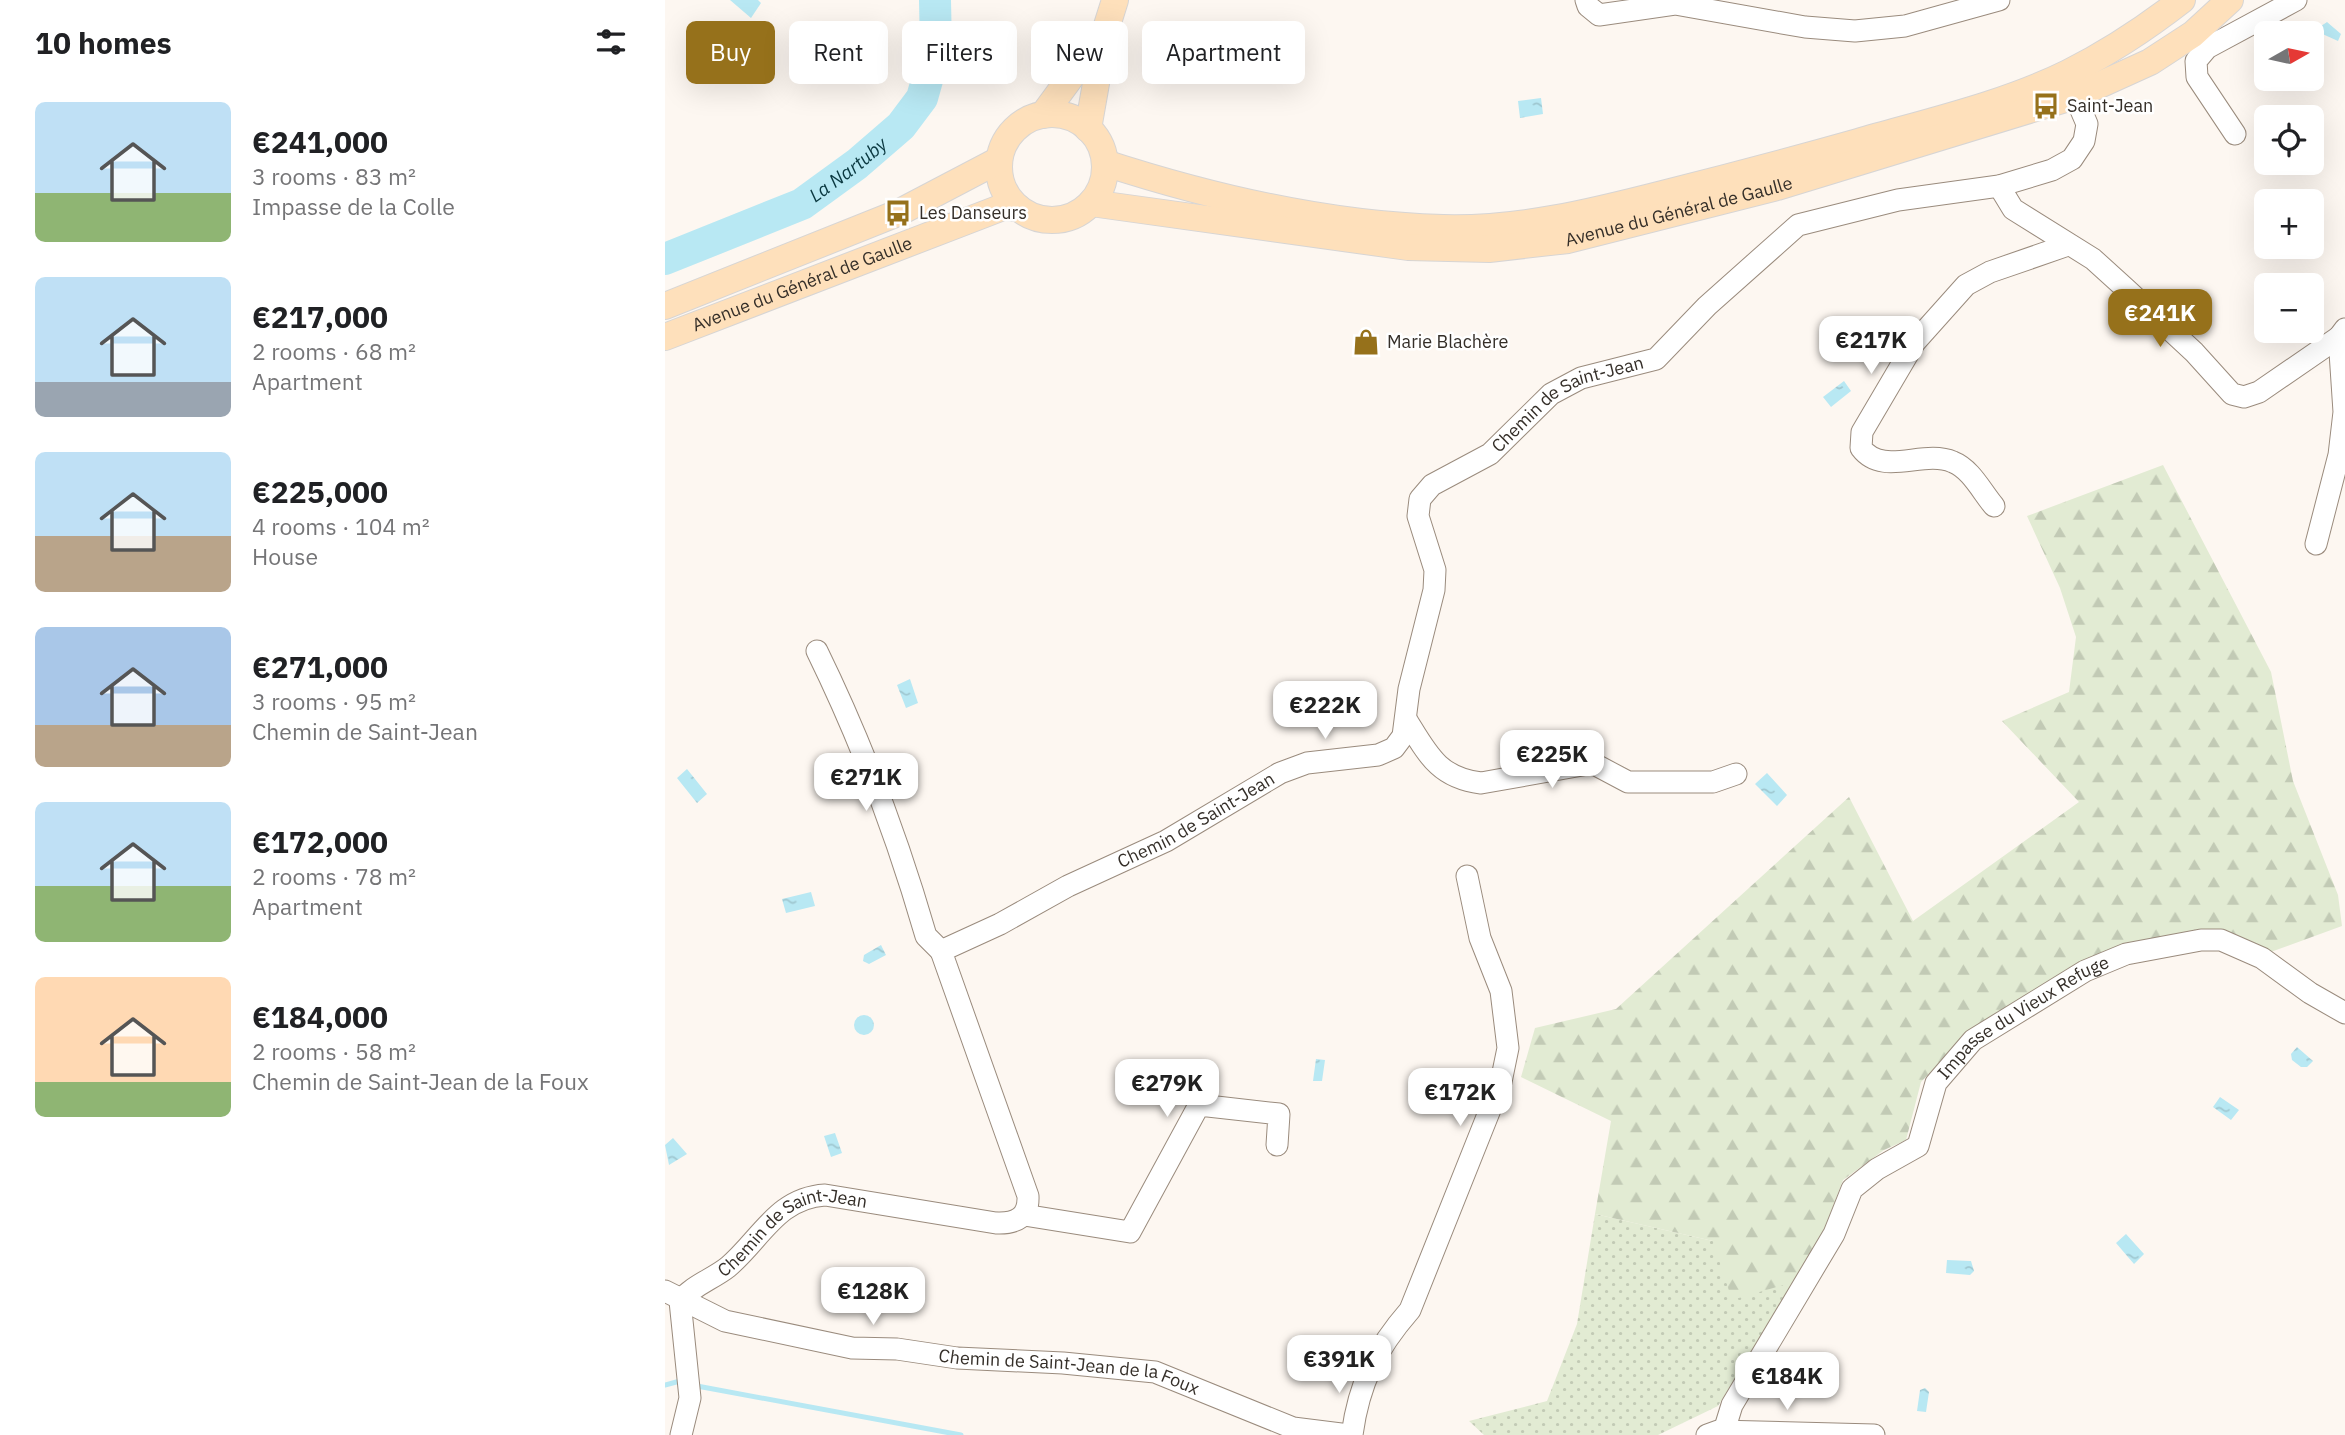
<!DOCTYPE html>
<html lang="en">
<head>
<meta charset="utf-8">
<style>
	:root { --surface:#fff; --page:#f6f6f6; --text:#202124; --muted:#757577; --accent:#96711b }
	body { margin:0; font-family:"IBM Plex Sans",sans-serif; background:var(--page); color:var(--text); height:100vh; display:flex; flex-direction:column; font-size:26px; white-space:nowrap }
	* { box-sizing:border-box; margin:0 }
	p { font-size:23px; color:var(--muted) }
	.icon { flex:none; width:38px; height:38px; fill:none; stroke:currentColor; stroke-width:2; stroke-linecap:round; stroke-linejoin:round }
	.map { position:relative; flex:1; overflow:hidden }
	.details { display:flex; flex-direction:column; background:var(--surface); width:665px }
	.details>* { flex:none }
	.top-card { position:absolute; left:21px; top:21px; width:665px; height:63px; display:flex; gap:14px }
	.needle { width:46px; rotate:81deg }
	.tools { position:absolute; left:1589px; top:21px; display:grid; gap:14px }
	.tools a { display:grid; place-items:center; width:70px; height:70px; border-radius:10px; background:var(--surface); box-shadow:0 7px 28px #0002; font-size:35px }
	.price { position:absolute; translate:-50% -60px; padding:0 16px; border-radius:14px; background:#fff; color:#222; font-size:23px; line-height:46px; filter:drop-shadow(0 2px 4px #0008) }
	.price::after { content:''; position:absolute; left:50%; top:42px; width:21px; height:16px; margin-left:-10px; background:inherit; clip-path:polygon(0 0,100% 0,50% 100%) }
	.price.current { background:var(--accent); color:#fff }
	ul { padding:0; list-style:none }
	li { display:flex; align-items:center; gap:21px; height:175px; padding:0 35px }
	li span { display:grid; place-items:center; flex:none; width:196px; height:140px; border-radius:10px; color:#555 }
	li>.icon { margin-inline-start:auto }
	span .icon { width:84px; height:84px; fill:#fffc; stroke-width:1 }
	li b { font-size:30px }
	h2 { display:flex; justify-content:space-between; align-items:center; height:84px; padding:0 35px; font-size:30px }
	.tag { padding:0 24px; border-radius:10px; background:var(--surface); box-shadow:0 7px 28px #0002; font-size:24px; line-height:63px }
	.tag.current { background:var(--accent); color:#fff }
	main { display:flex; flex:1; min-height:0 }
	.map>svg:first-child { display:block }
	.green { fill:url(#green-dots) }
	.forest { fill:url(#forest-firs) }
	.water { fill:url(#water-ripples) }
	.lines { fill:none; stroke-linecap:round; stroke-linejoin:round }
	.stream { stroke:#b8e8f3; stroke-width:5 }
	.river { stroke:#b8e8f3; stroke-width:32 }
	.minor-casing { stroke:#9a8b7d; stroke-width:23 }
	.major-casing { stroke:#d7d5d4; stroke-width:28 }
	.minor { stroke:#fff; stroke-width:21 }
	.major { stroke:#fee0bb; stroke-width:26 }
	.labels { text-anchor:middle; stroke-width:5; stroke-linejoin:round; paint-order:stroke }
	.poi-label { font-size:18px; fill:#352f29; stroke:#fff; text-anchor:start }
	.street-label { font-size:18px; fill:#352f29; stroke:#fff }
	.water-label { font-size:19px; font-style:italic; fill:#09373f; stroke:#fff }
</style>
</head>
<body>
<main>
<section class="details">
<h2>10 homes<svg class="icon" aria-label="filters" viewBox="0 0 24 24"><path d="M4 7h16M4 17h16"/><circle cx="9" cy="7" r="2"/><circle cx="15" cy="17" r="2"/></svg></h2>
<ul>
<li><span style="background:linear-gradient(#bfe0f5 65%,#8fb573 0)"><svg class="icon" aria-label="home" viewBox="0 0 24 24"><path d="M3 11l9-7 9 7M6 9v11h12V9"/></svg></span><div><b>€241,000</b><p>3 rooms · 83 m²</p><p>Impasse de la Colle</p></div></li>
<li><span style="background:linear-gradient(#bfe0f5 75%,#9aa5b1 0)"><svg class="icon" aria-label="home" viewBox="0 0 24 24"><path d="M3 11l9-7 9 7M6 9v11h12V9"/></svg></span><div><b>€217,000</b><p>2 rooms · 68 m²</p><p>Apartment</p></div></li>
<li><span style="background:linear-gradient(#bfe0f5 60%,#b9a48a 0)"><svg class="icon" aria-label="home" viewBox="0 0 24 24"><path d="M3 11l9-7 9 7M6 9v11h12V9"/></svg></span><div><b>€225,000</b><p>4 rooms · 104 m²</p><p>House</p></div></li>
<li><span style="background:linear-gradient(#a9c7e8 70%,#b9a48a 0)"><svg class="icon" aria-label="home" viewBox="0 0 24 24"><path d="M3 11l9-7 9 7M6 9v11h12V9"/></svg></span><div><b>€271,000</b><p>3 rooms · 95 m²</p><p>Chemin de Saint-Jean</p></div></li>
<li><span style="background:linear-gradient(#bfe0f5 60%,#8fb573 0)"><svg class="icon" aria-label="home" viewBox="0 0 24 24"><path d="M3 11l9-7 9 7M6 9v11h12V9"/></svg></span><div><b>€172,000</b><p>2 rooms · 78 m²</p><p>Apartment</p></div></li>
<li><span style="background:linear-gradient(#ffd9b3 75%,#8fb573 0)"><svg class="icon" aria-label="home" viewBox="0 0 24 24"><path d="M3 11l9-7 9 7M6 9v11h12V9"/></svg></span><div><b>€184,000</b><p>2 rooms · 58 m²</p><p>Chemin de Saint-Jean de la Foux</p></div></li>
</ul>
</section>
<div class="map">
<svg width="1680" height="1435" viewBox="0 0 1680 1435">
	<defs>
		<pattern id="green-dots" width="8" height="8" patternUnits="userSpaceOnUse" patternTransform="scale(1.75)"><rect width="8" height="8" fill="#e2ebd3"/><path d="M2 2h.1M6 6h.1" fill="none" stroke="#c2cab5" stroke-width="1.8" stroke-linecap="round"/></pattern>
		<pattern id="forest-firs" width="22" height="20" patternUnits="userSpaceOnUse" patternTransform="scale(1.75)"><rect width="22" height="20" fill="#e2ebd3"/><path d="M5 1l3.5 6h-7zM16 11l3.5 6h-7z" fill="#c2cab5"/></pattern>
		<pattern id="water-ripples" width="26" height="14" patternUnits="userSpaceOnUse" patternTransform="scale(1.75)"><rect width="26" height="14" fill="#b8e8f3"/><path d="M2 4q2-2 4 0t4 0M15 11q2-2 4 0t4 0" fill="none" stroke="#9fc7d0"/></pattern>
	</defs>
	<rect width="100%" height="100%" fill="#fdf7f1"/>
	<path class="green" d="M930,1214L1048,1241L1129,1282L1053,1406L993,1435H819L804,1421L882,1401L912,1324Z"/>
	<path class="forest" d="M1498,465L1606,672L1628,781L1673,895L1677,926L1603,953L1594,948L1465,947L1306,1030L1256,1082L1241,1140L1219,1150L1178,1180L1159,1230L1129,1282L1067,1300L1048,1241L930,1214L946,1121L856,1077L870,1028L951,1009L1184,797L1248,921L1414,802L1337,721L1404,692L1411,637L1395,588L1362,516Z"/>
	<path class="water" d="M65,0H93L96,3L86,18Z
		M1662,22L1676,34L1673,41L1653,32V28Z
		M876,98L878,114L855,118L853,101Z
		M1179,381L1186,391L1166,407L1158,397Z
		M245,679L253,703L241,708L232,685Z
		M22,769L42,794L32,803L12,778Z
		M1102,773L1122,795L1112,806L1090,784Z
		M146,892L150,906L121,913L117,899Z
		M216,945L221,955L204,964L198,961L199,955Z
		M189 1025a10 10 0 1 1 20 0a10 10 0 1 1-20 0Z
		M1632,1047L1648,1061L1642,1067H1636L1627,1060L1626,1054Z
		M651,1059L660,1060L657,1081H648Z
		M1555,1097L1574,1110L1566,1120L1548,1107Z
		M170,1133L177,1153L166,1157L159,1136Z
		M8,1138L22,1154L4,1165L0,1145Z
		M1461,1234L1479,1254L1469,1264L1451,1243Z
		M1282,1260L1306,1261L1309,1271L1305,1275L1281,1273Z
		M1260,1388L1264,1392L1261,1412L1252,1411L1255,1390Z"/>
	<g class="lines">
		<path class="stream" d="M0,1385L15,1381
			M32,1386L296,1435"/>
		<path class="river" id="s1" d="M0,259L137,204L192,164L236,126L257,98L271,48L270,0"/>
		<g class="minor-casing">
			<g id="minor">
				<path d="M921,0L923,6L934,15L1010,4L1140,27L1190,31L1240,26L1334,0"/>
				<path d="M1570,134L1532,77L1531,61L1542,48L1631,0"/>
				<path d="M1334,186L1348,209L1428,259L1460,288L1529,352L1567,394L1579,397L1594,392L1674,337"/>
				<path d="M1329,506C1317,492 1306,469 1288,462C1258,449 1218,477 1196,448L1197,432L1250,342L1301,285L1325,272L1403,245"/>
				<path d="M1651,544L1674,455L1679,412L1674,337L1680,329"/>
				<path d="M152,651C198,745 232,836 261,936L276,951"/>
				<path d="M741,719C762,753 773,778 816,783L923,764L931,765L963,782H1048L1071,774"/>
				<path d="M359,1215L465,1232L534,1105L614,1114L612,1145"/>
				<path id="s2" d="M0,1291L60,1321L187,1348L232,1349L292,1358L398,1363L490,1372L628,1428L684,1435"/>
				<path id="s3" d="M1059,1431L1067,1405L1169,1234L1187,1189L1212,1169L1253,1146L1271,1083L1308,1040L1420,971L1461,954L1536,940H1556L1597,958L1645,993L1680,1013"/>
				<path id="s4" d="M16,1435L25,1398L15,1301C28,1285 48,1279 63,1267C96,1239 112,1198 160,1195L331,1223C351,1224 364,1217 363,1196L276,951L335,924L403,886L501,841L615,773L642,763L713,755L729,748L738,736L744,689L769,590L770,570L753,516L755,499L767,485L825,454L886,394L916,378L991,359L1042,306L1133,225L1233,200L1334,186L1387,170L1407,159L1419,141L1422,124L1410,96"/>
				<path d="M687,1435C694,1383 711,1349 745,1310L836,1082L843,1048L836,991L815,938L802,876"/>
				<path d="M1042,1435L1053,1431L1209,1435"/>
			</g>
		</g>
		<g class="major-casing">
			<g id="major">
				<circle cx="387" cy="167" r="53"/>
				<path d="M378,115L436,36"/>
				<path d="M423,129L440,32L450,0"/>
				<path d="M440,163C548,198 663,225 778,228C855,230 927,212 1001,193C1065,177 1129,160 1193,142C1262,122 1338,105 1403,73C1445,52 1481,28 1517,0"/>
				<path id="s5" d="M426,203L743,247L824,249L903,240L1112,187L1410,96L1485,62L1528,34L1565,0"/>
				<path d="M0,306L233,213L334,160"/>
				<path id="s6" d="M0,337L338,207L353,208"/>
			</g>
		</g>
		<use href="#minor" class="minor"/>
		<use href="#major" class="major"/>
	</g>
	<defs>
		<g id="bus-bare" transform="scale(2.1)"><path d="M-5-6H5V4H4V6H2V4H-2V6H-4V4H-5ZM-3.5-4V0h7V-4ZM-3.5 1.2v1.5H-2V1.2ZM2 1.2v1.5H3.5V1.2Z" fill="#96711b" stroke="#fff" stroke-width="2.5" paint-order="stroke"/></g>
		<g id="shop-bare" transform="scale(2.1)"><path d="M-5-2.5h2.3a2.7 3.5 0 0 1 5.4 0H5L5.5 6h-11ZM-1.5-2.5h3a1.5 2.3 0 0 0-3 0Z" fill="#96711b" stroke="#fff" stroke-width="2.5" paint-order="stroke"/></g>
	</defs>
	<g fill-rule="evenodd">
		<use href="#bus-bare" x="1381" y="106"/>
		<use href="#bus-bare" x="233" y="213"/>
		<use href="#shop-bare" x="701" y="342"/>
	</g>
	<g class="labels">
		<g class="poi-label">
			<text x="1402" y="112">Saint-Jean</text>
			<text x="254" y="219">Les Danseurs</text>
			<text x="722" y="348">Marie Blachère</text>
		</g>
		<g class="street-label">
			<text dy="6" stroke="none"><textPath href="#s5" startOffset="595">Avenue du Général de Gaulle</textPath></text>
			<text dy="6" stroke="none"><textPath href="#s6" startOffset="147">Avenue du Général de Gaulle</textPath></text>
			<text dy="6" stroke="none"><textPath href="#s4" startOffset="1740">Chemin de Saint-Jean</textPath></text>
			<text dy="6" stroke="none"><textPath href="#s4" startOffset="1088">Chemin de Saint-Jean</textPath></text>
			<text dy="6" stroke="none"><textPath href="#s3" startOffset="530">Impasse du Vieux Refuge</textPath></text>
			<text dy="6" stroke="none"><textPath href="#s4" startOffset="273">Chemin de Saint-Jean</textPath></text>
			<text dy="6" stroke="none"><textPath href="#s2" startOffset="416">Chemin de Saint-Jean de la Foux</textPath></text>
		</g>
		<g class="water-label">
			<text dy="7" stroke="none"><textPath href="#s1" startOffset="205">La Nartuby</textPath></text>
		</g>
	</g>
</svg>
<div class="tools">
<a><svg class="needle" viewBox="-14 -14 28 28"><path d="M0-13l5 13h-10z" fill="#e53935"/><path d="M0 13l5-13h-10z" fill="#757577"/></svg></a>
<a><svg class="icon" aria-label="locate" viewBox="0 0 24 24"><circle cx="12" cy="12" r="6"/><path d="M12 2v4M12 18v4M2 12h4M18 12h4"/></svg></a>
<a>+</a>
<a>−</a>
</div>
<b class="price current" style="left:1495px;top:349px">€241K</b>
<b class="price" style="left:1206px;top:376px">€217K</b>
<b class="price" style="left:660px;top:741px">€222K</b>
<b class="price" style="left:887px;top:790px">€225K</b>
<b class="price" style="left:201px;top:813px">€271K</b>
<b class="price" style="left:502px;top:1119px">€279K</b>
<b class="price" style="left:795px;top:1128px">€172K</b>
<b class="price" style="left:208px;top:1327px">€128K</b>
<b class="price" style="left:674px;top:1395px">€391K</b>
<b class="price" style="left:1122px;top:1412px">€184K</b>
<div class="top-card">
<a class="tag current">Buy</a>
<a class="tag">Rent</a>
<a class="tag">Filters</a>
<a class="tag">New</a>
<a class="tag">Apartment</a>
</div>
</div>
</main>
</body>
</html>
